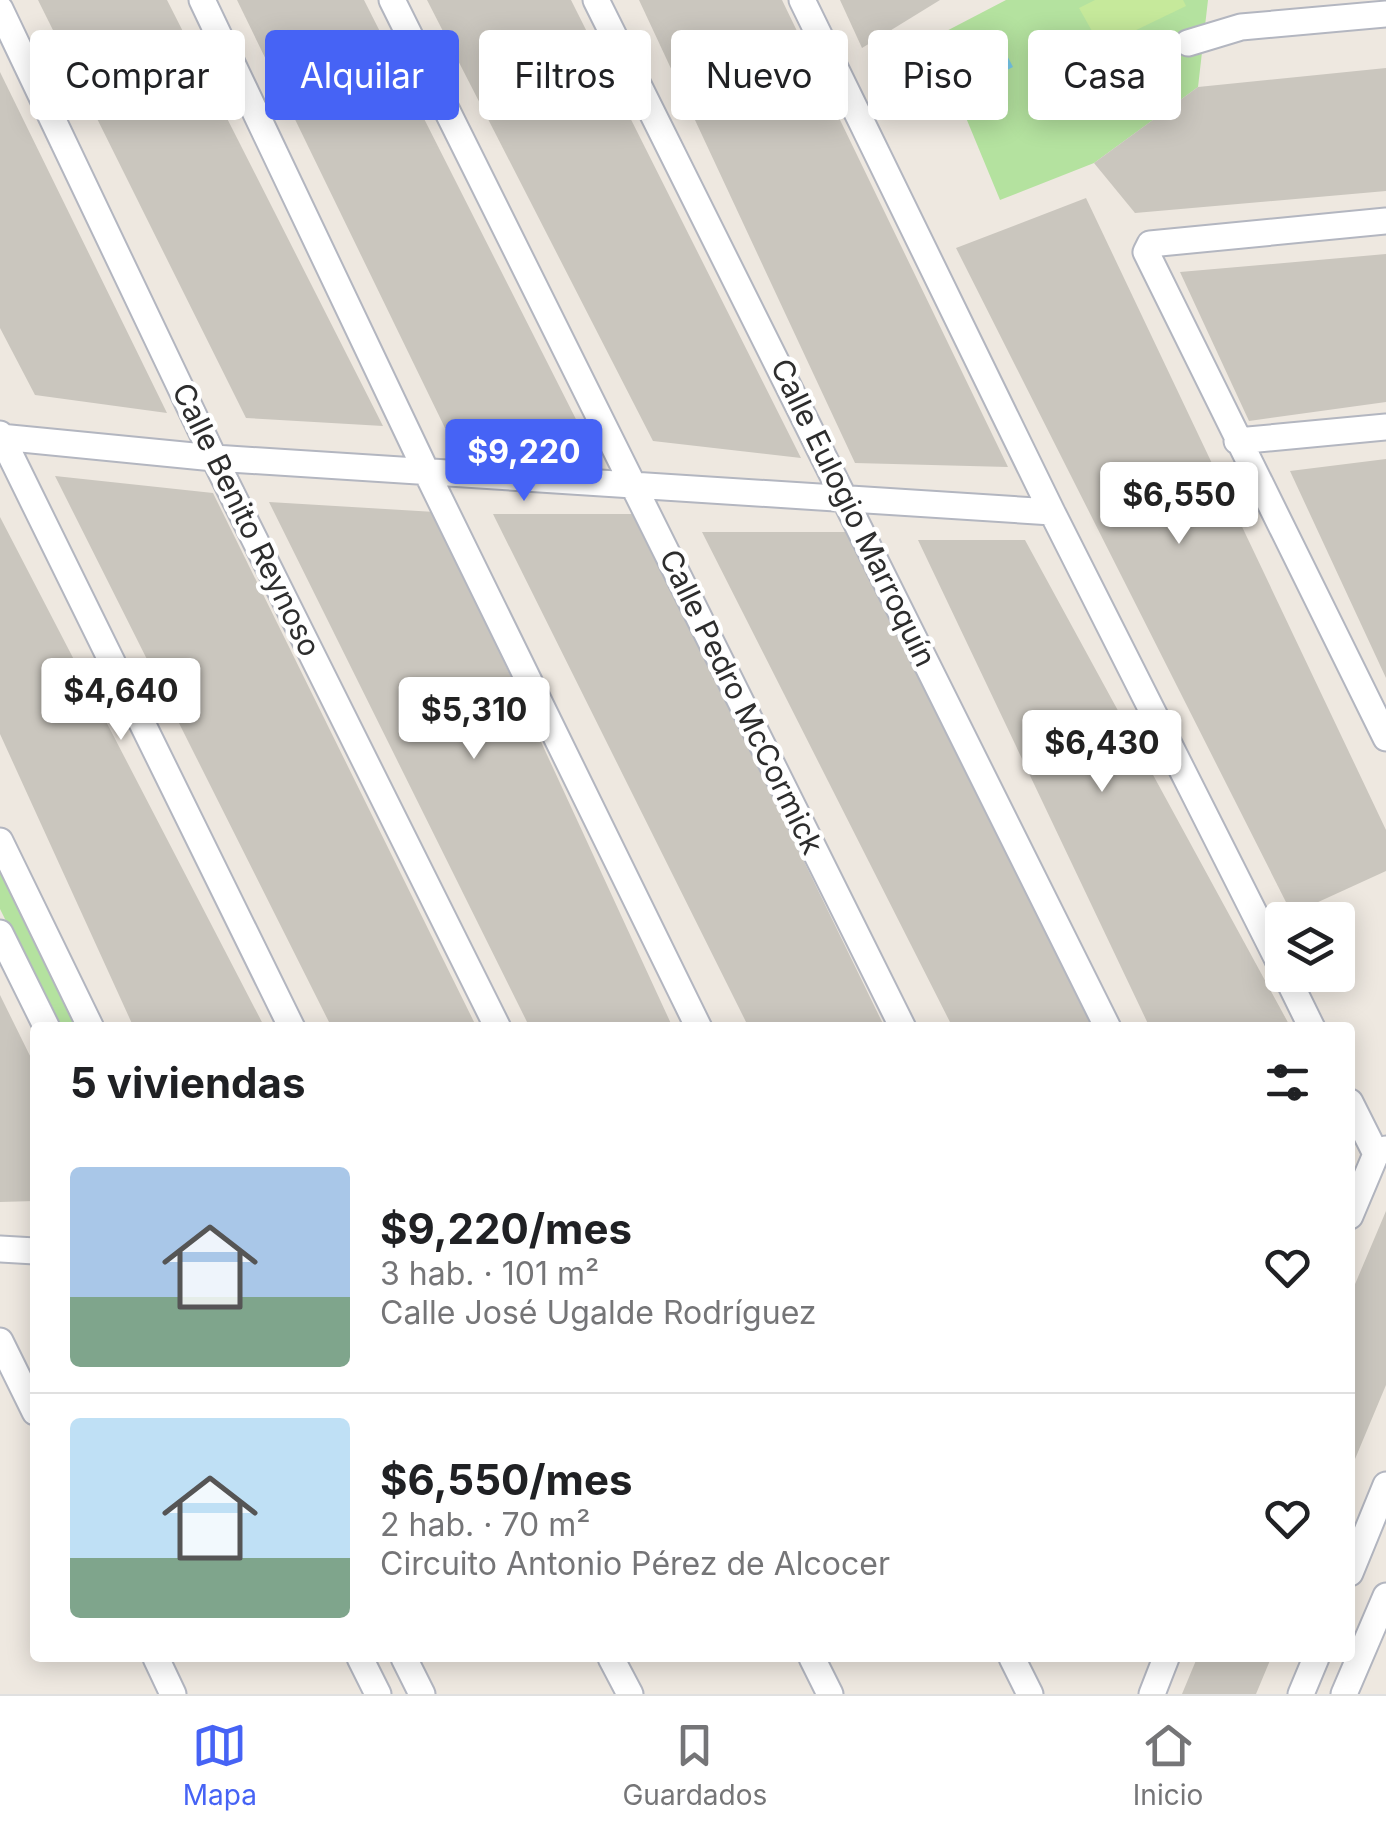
<!DOCTYPE html>
<html lang="es">
<head>
<meta charset="utf-8">
<style>
	:root { --surface:#fff; --page:#f6f6f6; --text:#202124; --muted:#757577; --line:#e0e0e0; --accent:#4663f5 }
	body { margin:0; font-family:Inter,sans-serif; background:var(--page); color:var(--text); height:100vh; display:flex; flex-direction:column; font-size:38px; white-space:nowrap }
	* { box-sizing:border-box; margin:0 }
	p { font-size:32px; color:var(--muted) }
	.icon { flex:none; width:55px; height:55px; fill:none; stroke:currentColor; stroke-width:2; stroke-linecap:round; stroke-linejoin:round }
	.map { position:relative; flex:1; overflow:hidden }
	.panel { position:absolute; left:30px; top:1022px; width:1325px; height:640px; display:flex; flex-direction:column; background:var(--surface); border-radius:10px; box-shadow:0 5px 25px #0003 }
	.panel>* { flex:none }
	.guide { position:absolute; left:30px; top:30px; width:1328px; height:90px; display:flex; gap:20px }
	.controls { position:absolute; left:1265px; top:902px; display:grid; gap:20px }
	.controls a { display:grid; place-items:center; width:90px; height:90px; border-radius:10px; background:var(--surface); box-shadow:0 5px 25px #0003; font-size:50px }
	.price { position:absolute; translate:-50% -85px; padding:0 22px; border-radius:10px; background:#fff; color:#222; font-size:32px; line-height:65px; filter:drop-shadow(0 2px 5px #0008) }
	.price::after { content:''; position:absolute; left:50%; top:60px; width:30px; height:22px; margin-left:-15px; background:inherit; clip-path:polygon(0 0,100% 0,50% 100%) }
	.price.on { background:var(--accent); color:#fff }
	ul { padding:0; list-style:none }
	li { display:flex; align-items:center; gap:30px; height:250px; padding:0 40px }
	li+li { border-top:2px solid var(--line) }
	li span { display:grid; place-items:center; flex:none; width:280px; height:200px; border-radius:10px; color:#555 }
	li>.icon { margin-inline-start:auto }
	span .icon { width:120px; height:120px; fill:#fffc; stroke-width:1 }
	li b { font-size:42px }
	h2 { display:flex; justify-content:space-between; align-items:center; height:120px; padding:0 40px; font-size:42px }
	.tag { padding:0 35px; border-radius:10px; background:var(--surface); box-shadow:0 5px 25px #0003; font-size:35px; line-height:90px }
	.tag.on { background:var(--accent); color:#fff }
	.tabs { display:flex; justify-content:space-around; align-items:center; height:140px; border-top:2px solid var(--line); background:var(--surface); font-size:28px; color:var(--muted) }
	.tabs a { display:grid; justify-items:center; gap:5px }
	.tabs .on { color:var(--accent) }
	.map>svg:first-child { display:block }
	.green { fill:#b4e29f }
	.pitch { fill:#c6e99b }
	.water { fill:#77caec }
	.building { fill:#cac6be }
	.lines { fill:none; stroke-linecap:round; stroke-linejoin:round }
	.street-casing { stroke:#b3b6c0; stroke-width:29 }
	.street { stroke:#fff; stroke-width:25 }
	.labels { text-anchor:middle; stroke-width:9; stroke-linejoin:round; paint-order:stroke }
	.street-label { font-size:30px; fill:#2d2d2d; stroke:#fff }
</style>
</head>
<body>
<div class="map">
<svg width="1386" height="1694" viewBox="0 0 1386 1694">
	<rect width="100%" height="100%" fill="#eee8e0"/>
	<path class="green" d="M1006,0H1208L1198,87L1094,163L1000,200L933,38Z
		M0,871L78,1027H59L0,909Z"/>
	<path class="pitch" d="M1095,0H1183L1186,6L1101,47L1079,8Z"/>
	<path class="water" d="M1001,44L1013,67L962,92L952,68Z"/>
	<path class="building" d="M38,0H167L383,426L246,418Z
		M237,0H364L587,441L445,428Z
		M427,0H571L801,458L653,441Z
		M639,0H782L1008,467L855,463Z
		M840,0H940L862,48Z
		M1386,68V191L1135,213L1094,163L1198,87Z
		M0,72L167,413L35,395L0,328Z
		M1086,198L1386,830V871L1292,914L956,248Z
		M1386,254V402L1249,421L1180,272Z
		M1386,459V678L1290,471Z
		M55,476L213,493L477,1028H332Z
		M269,502L435,512L673,1028H530Z
		M493,514H635L885,1028H749Z
		M0,517L265,1028H134L0,734Z
		M702,532H855L1095,1028H953Z
		M918,540H1025L1291,1028H1150Z
		M0,995L35,1066V1201L0,1202Z
		M1386,1211V1385L1350,1471V1296Z
		M1197,1658H1271L1256,1694H1182Z"/>
	<g class="lines">
		<g class="street-casing">
			<path id="street" d="M202,0L426,471L699,1028
				M392,0L903,1028
				M596,0L1108,1028
				M802,0L1052,512L1282,968
				M0,9L214,458L498,1028
				M1188,43L1241,27L1386,14
				M1386,221L1150,244L1146,252L1386,738
				M0,434L292,1028
				M0,437L214,458L1052,512
				M1237,441L1386,427
				M0,841L91,1028
				M0,933L47,1028
				M1286,975L1312,1028
				M1350,1102L1376,1154
				M1350,1216L1376,1154L1386,1149
				M0,1249L35,1251
				M0,1341L35,1412
				M1350,1573L1386,1485
				M156,1658L173,1694
				M360,1658L378,1694
				M404,1658L422,1694
				M611,1658L630,1694
				M812,1658L830,1694
				M1012,1658L1030,1694
				M1152,1694L1166,1658
				M1301,1694L1316,1658
				M1344,1694L1386,1596"/>
		</g>
		<use href="#street" class="street"/>
	</g>
	<g class="labels">
		<g class="street-label">
			<text transform="translate(853 513) rotate(64)" y="10">Calle Eulogio Marroquín</text>
			<text transform="translate(246 520) rotate(64)" y="10">Calle Benito Reynoso</text>
			<text transform="translate(741 702) rotate(64)" y="10">Calle Pedro McCormick</text>
		</g>
	</g>
</svg>
<div class="controls">
<a><svg class="icon" aria-label="layers" viewBox="0 0 24 24"><path d="M12 4l9 5-9 5-9-5zM3 14l9 5 9-5"/></svg></a>
</div>
<b class="price on" style="left:524px;top:504px">$9,220</b>
<b class="price" style="left:1179px;top:547px">$6,550</b>
<b class="price" style="left:121px;top:743px">$4,640</b>
<b class="price" style="left:474px;top:762px">$5,310</b>
<b class="price" style="left:1102px;top:795px">$6,430</b>
<div class="guide">
<a class="tag">Comprar</a>
<a class="tag on">Alquilar</a>
<a class="tag">Filtros</a>
<a class="tag">Nuevo</a>
<a class="tag">Piso</a>
<a class="tag">Casa</a>
</div>
<section class="panel">
<h2>5 viviendas<svg class="icon" aria-label="filters" viewBox="0 0 24 24"><path d="M4 7h16M4 17h16"/><circle cx="9" cy="7" r="2"/><circle cx="15" cy="17" r="2"/></svg></h2>
<ul>
<li><span style="background:linear-gradient(#a9c7e8 65%,#7fa58c 0)"><svg class="icon" aria-label="home" viewBox="0 0 24 24"><path d="M3 11l9-7 9 7M6 9v11h12V9"/></svg></span><div><b>$9,220/mes</b><p>3 hab. · 101 m²</p><p>Calle José Ugalde Rodríguez</p></div><svg class="icon" aria-label="heart" viewBox="0 0 24 24"><path d="M12 20l-8-8c-3-5 5-10 8-4 3-6 11-1 8 4z"/></svg></li>
<li><span style="background:linear-gradient(#bfe0f5 70%,#7fa58c 0)"><svg class="icon" aria-label="home" viewBox="0 0 24 24"><path d="M3 11l9-7 9 7M6 9v11h12V9"/></svg></span><div><b>$6,550/mes</b><p>2 hab. · 70 m²</p><p>Circuito Antonio Pérez de Alcocer</p></div><svg class="icon" aria-label="heart" viewBox="0 0 24 24"><path d="M12 20l-8-8c-3-5 5-10 8-4 3-6 11-1 8 4z"/></svg></li>
</ul>
</section>
</div>
<nav class="tabs">
<a class="on"><svg class="icon" aria-label="map" viewBox="0 0 24 24"><path d="M3 6l6-2 6 2 6-2v14l-6 2-6-2-6 2zM9 4v14M15 6v14"/></svg>Mapa</a>
<a><svg class="icon" aria-label="saved" viewBox="0 0 24 24"><path d="M7 4h10v16l-5-4-5 4z"/></svg>Guardados</a>
<a><svg class="icon" aria-label="home" viewBox="0 0 24 24"><path d="M3 11l9-7 9 7M6 9v11h12V9"/></svg>Inicio</a>
</nav>
</body>
</html>
